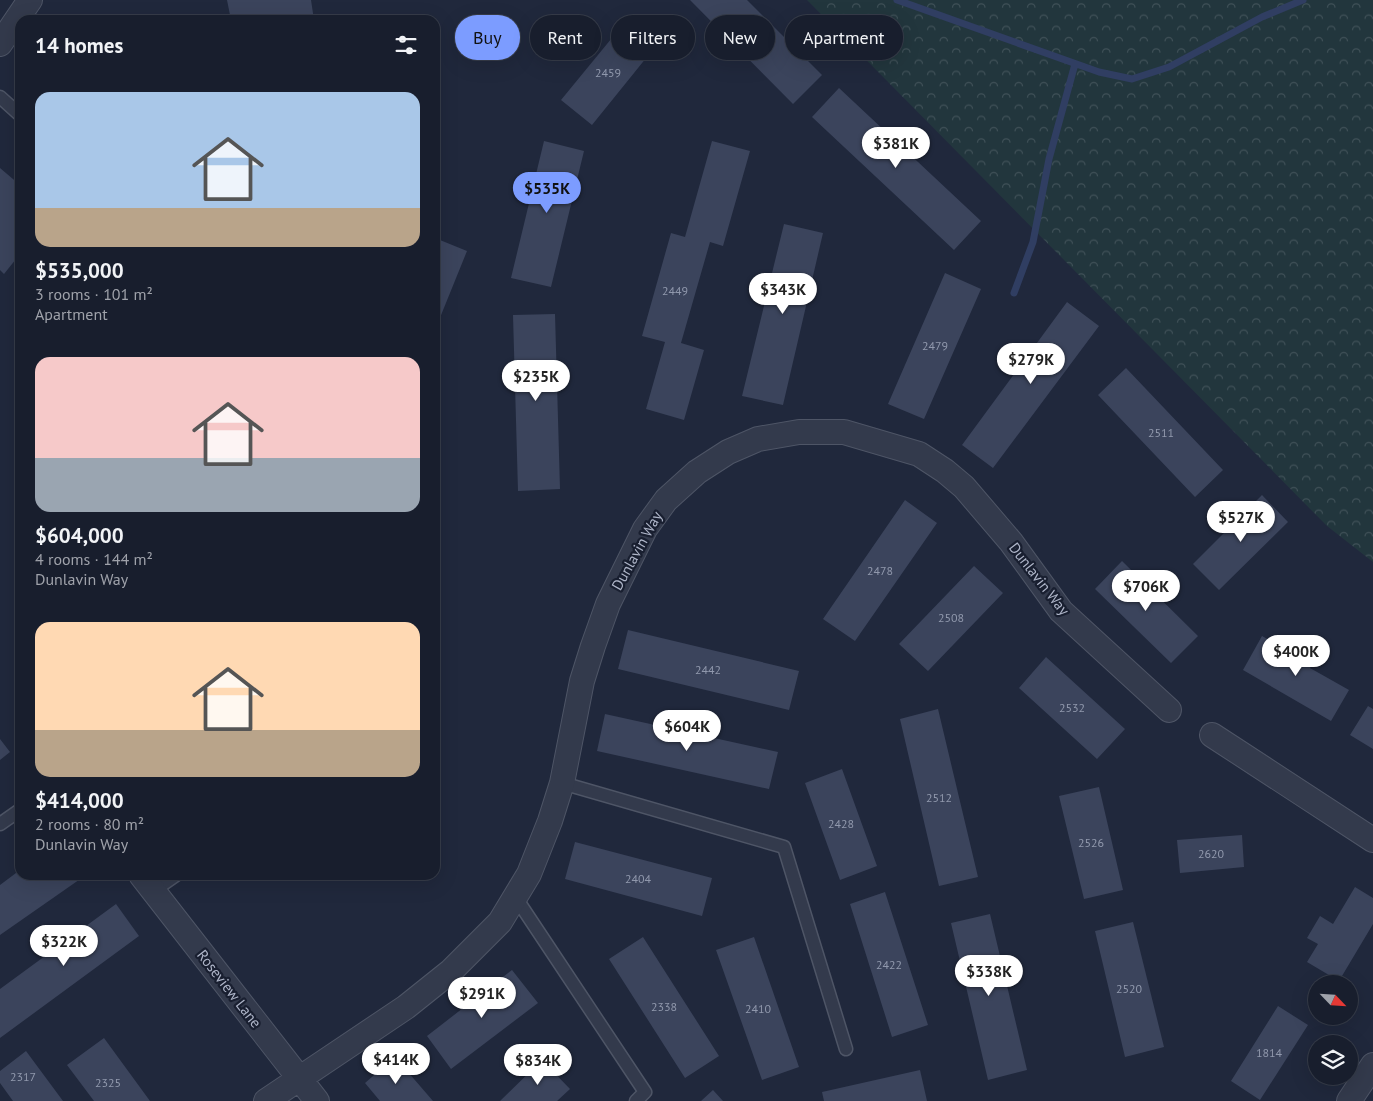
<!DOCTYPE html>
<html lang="en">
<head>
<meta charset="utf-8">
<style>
	:root { --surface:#181e2d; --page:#212735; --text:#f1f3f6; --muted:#9fa2aa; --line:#363c49; --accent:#7c9cff }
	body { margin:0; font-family:"PT Sans",sans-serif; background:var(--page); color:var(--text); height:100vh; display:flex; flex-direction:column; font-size:19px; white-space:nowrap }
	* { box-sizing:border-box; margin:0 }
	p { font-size:16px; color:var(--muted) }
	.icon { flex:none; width:28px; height:28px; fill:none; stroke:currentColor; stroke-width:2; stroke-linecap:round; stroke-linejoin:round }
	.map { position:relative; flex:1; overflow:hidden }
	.panel { position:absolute; left:15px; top:15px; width:425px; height:865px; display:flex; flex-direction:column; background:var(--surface); border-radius:15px; box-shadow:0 5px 20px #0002,0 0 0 1px var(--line) }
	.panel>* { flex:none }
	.guide { position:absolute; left:455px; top:15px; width:475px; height:45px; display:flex; gap:10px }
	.needle { width:32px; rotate:115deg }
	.buttons { position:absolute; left:1308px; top:975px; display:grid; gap:10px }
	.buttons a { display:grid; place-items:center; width:50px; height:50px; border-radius:50%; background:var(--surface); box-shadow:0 5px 20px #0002,0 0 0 1px var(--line); font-size:25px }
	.price { position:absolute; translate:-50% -42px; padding:0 11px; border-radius:18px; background:#fff; color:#222; font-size:16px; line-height:32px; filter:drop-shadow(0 1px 2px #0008) }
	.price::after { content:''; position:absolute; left:50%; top:30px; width:15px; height:11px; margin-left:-8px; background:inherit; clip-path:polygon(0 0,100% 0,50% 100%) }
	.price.on { background:var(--accent); color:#111 }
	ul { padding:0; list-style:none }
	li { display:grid; align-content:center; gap:10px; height:265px; padding:0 20px }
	li span { display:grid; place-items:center; height:155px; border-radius:15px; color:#555 }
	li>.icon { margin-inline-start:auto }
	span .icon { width:90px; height:90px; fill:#fffc; stroke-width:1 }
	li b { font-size:21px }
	h2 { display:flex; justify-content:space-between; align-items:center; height:60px; padding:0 20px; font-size:21px }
	.pill { padding:0 18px; border-radius:22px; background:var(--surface); box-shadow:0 5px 20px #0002,0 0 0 1px var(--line); font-size:18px; line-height:45px }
	.pill.on { background:var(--accent); color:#111 }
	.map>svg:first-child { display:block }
	.forest { fill:url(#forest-crowns) }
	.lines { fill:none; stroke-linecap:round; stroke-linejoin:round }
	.stream { stroke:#303e62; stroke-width:7 }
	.building { fill:#3b445c }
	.lane-casing { stroke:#4e5566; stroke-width:15 }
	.street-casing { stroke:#4e5566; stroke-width:26 }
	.lane { stroke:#333a4c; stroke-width:12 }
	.street { stroke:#333a4c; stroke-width:24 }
	.labels { text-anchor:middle; stroke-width:4.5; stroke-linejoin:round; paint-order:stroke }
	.number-label { font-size:12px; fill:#9199ad }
	.street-label { font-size:15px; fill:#aeb5c8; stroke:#191f30 }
</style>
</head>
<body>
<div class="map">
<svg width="1373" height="1101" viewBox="0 0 1373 1101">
	<defs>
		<pattern id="forest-crowns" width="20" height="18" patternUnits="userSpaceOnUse" patternTransform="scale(1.25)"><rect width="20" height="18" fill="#22363d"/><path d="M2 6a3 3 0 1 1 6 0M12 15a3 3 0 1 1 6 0" fill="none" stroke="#405158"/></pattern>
	</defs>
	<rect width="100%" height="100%" fill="#20283c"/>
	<path class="forest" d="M807,0H1373V562L1327,526Z"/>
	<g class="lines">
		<path class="stream" d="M897,0L1099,72L1132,79L1169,67L1262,17L1303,0
			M1014,293L1033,242L1049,159L1075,64"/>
	</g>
	<path class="building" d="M227,0H311L314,20H231Z
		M690,0H747L822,75L793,104Z
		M625,22L655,47L592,125L561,100Z
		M839,88L981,221L954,250L812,117Z
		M544,141L584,151L551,287L511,278Z
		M712,141L750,151L723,246L710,242L681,343L704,350L684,420L646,409L665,342L642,336L671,233L685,237Z
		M0,168L20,185V254L4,274L0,270Z
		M784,224L823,233L783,405L742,396Z
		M435,238L467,251L435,330Z
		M945,273L981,289L924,419L888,404Z
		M1067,302L1099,326L993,468L962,445Z
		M555,314L560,489L518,491L513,315Z
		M1126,368L1223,470L1195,497L1098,395Z
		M1262,495L1288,522L1219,590L1193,564Z
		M905,500L937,523L855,641L823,619Z
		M1122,561L1198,636L1171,663L1095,589Z
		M974,566L1003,593L928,671L899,644Z
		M628,630L799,671L789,710L618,669Z
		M1262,636L1286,650L1291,641L1317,657L1310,668L1349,690L1331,721L1243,670Z
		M1046,657L1125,729L1097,759L1019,688Z
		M1368,706L1373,709V749L1350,735Z
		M938,709L978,877L939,886L900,719Z
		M605,714L778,752L769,789L597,751Z
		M0,739L10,752L0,760Z
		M842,769L877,866L840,880L805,783Z
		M1099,787L1123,890L1084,899L1059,796Z
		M1242,835L1244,867L1180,873L1177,840Z
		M575,842L712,878L702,916L565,879Z
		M20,870V875H86L0,935V885Z
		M1355,887L1373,898V924L1339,981L1307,962L1318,944L1307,938L1320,916L1333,924Z
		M885,892L928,1025L892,1037L850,904Z
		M116,904L139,936L0,1038V989Z
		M990,914L1027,1070L988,1080L951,923Z
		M1133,922L1164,1047L1125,1057L1095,931Z
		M643,937L719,1056L685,1078L609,959Z
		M754,937L799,1067L762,1080L716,950Z
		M512,970L538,1003L451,1069L427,1036Z
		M1278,1006L1308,1025L1260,1100L1231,1081Z
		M104,1038L150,1101H94L67,1065Z
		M26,1051L63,1101H13L0,1083V1071Z
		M395,1057L433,1101H380L365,1083Z
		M542,1060L570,1089L557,1101H500Z
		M920,1070L927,1101H824L822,1092Z
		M713,1090L723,1101H701Z"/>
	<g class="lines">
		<g class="lane-casing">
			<path id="lane" d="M0,97L20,115
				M562,783L784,847L846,1049
				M0,824L20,810
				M153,891L176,875
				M516,898L645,1092L636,1101"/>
		</g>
		<g class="street-casing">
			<path id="street" d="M0,44L30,0
				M1212,735L1373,840
				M141,875L317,1101
				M266,1101L406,1007L451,971L500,922L529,874L550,821L562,783L582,681L593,646L608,604L645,529L666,500L697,472L728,452L758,439L799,432H844L919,454L945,471L964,487L1011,542L1061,611L1169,710
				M1349,1101L1373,1065"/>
		</g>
		<use href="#lane" class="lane"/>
		<use href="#street" class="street"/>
	</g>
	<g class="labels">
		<g class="number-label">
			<text x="608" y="77">2459</text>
			<text x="675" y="295">2449</text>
			<text x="935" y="350">2479</text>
			<text x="1161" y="437">2511</text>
			<text x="880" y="575">2478</text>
			<text x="951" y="622">2508</text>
			<text x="708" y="674">2442</text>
			<text x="1072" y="712">2532</text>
			<text x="939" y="802">2512</text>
			<text x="841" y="828">2428</text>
			<text x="1091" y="847">2526</text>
			<text x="1211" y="858">2620</text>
			<text x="638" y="883">2404</text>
			<text x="889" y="969">2422</text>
			<text x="1129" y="993">2520</text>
			<text x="664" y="1011">2338</text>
			<text x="758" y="1013">2410</text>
			<text x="1269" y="1057">1814</text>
			<text x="23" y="1081">2317</text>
			<text x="108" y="1087">2325</text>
		</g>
		<g class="street-label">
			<text transform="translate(637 551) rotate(-61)" y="5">Dunlavin Way</text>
			<text transform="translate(1039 579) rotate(52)" y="5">Dunlavin Way</text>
			<text transform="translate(229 989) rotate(52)" y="5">Roseview Lane</text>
		</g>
	</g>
</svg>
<div class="buttons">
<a><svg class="needle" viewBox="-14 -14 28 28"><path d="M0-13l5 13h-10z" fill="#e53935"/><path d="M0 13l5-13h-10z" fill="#9fa2aa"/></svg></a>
<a><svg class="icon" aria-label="layers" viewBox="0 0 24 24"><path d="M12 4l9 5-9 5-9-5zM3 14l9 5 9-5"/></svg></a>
</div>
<b class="price" style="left:896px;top:169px">$381K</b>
<b class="price on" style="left:547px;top:214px">$535K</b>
<b class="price" style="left:783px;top:315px">$343K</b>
<b class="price" style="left:1031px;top:385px">$279K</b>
<b class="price" style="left:536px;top:402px">$235K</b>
<b class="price" style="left:1241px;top:543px">$527K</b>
<b class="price" style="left:1146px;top:612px">$706K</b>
<b class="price" style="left:1296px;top:677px">$400K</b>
<b class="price" style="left:687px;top:752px">$604K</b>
<b class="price" style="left:64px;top:967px">$322K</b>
<b class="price" style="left:989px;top:997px">$338K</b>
<b class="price" style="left:482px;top:1019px">$291K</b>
<b class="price" style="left:396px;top:1085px">$414K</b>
<b class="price" style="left:538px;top:1086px">$834K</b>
<div class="guide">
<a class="pill on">Buy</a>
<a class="pill">Rent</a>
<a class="pill">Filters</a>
<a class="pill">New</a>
<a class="pill">Apartment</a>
</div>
<section class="panel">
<h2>14 homes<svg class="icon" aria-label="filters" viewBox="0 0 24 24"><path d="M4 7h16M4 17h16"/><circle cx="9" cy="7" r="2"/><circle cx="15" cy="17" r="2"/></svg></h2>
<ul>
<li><span style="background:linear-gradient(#a9c7e8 75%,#b9a48a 0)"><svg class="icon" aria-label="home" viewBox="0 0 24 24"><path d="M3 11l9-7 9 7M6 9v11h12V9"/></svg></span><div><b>$535,000</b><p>3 rooms · 101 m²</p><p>Apartment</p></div></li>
<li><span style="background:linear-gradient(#f6c9c9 65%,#9aa5b1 0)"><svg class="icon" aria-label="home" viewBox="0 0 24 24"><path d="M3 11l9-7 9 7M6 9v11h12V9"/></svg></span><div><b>$604,000</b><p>4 rooms · 144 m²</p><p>Dunlavin Way</p></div></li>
<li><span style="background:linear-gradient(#ffd9b3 70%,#b9a48a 0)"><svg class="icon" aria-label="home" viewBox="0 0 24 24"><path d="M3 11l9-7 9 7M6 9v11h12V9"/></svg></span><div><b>$414,000</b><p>2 rooms · 80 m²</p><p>Dunlavin Way</p></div></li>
</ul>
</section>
</div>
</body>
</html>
